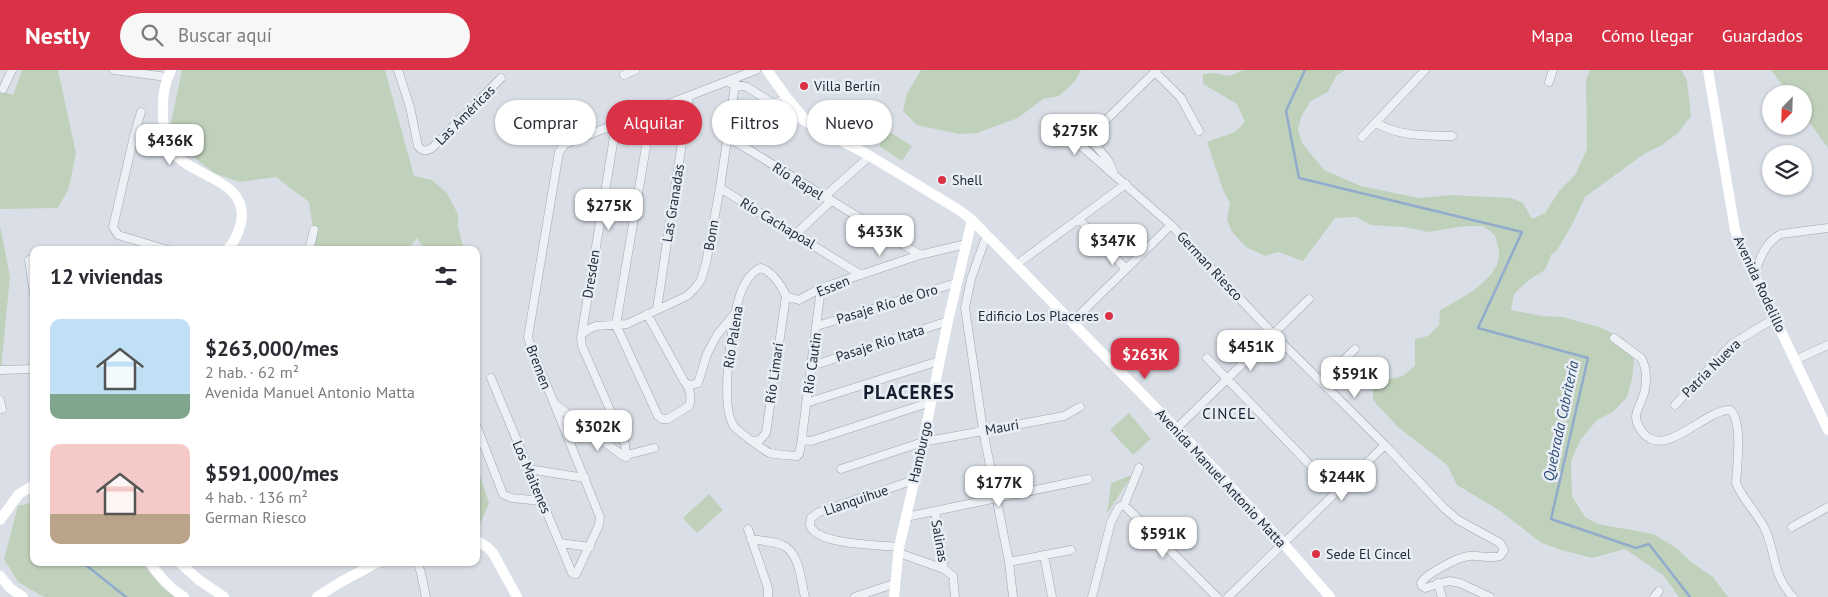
<!DOCTYPE html>
<html lang="es">
<head>
<meta charset="utf-8">
<style>
	:root { --surface:#fff; --page:#f7f7f7; --text:#2b2b33; --muted:#7c7c81; --accent:#d93145 }
	body { margin:0; font-family:"PT Sans",sans-serif; background:var(--page); color:var(--text); height:100vh; display:flex; flex-direction:column; font-size:19px; white-space:nowrap }
	* { box-sizing:border-box; margin:0 }
	p { font-size:16px; color:var(--muted) }
	.icon { flex:none; width:28px; height:28px; fill:none; stroke:currentColor; stroke-width:2; stroke-linecap:round; stroke-linejoin:round }
	.map { position:relative; flex:1; overflow:hidden }
	.panel { position:absolute; left:30px; top:176px; width:450px; height:320px; display:flex; flex-direction:column; background:var(--surface); border-radius:10px; box-shadow:0 1px 4px #0004 }
	.panel>* { flex:none }
	.guide { position:absolute; left:495px; top:30px; width:475px; height:45px; display:flex; gap:10px }
	.needle { width:32px; rotate:203deg }
	.buttons { position:absolute; left:1762px; top:15px; display:grid; gap:10px }
	.buttons a { display:grid; place-items:center; width:50px; height:50px; border-radius:50%; background:var(--surface); box-shadow:0 1px 4px #0004; font-size:25px }
	.price { position:absolute; translate:-50% -42px; padding:0 11px; border-radius:10px; background:#fff; color:#222; font-size:16px; line-height:32px; filter:drop-shadow(0 1px 2px #0008) }
	.price::after { content:''; position:absolute; left:50%; top:30px; width:15px; height:11px; margin-left:-8px; background:inherit; clip-path:polygon(0 0,100% 0,50% 100%) }
	.price.active { background:var(--accent); color:#fff }
	ul { padding:0; list-style:none }
	li { display:flex; align-items:center; gap:15px; height:125px; padding:0 20px }
	li span { display:grid; place-items:center; flex:none; width:140px; height:100px; border-radius:10px; color:#555 }
	li>.icon { margin-inline-start:auto }
	span .icon { width:60px; height:60px; fill:#fffc; stroke-width:1 }
	li b { font-size:21px }
	h2 { display:flex; justify-content:space-between; align-items:center; height:60px; padding:0 20px; font-size:21px }
	.tag { padding:0 18px; border-radius:22px; background:var(--surface); box-shadow:0 1px 4px #0004; font-size:18px; line-height:45px }
	.tag.active { background:var(--accent); color:#fff }
	header { display:flex; align-items:center; gap:30px; box-sizing:border-box; height:70px; padding:0 25px; background:var(--accent); color:#fff }
	header strong { font-size:24px }
	nav { display:flex; gap:28px; margin-inline-start:auto; font-size:18px }
	.search { width:350px; height:45px; background:var(--page); display:flex; align-items:center; gap:12px; box-sizing:border-box; padding:0 18px; border-radius:28px; color:var(--muted); font-size:19px }
	.map>svg:first-child { display:block }
	.green { fill:#c0d1bb }
	.lines { fill:none; stroke-linecap:round; stroke-linejoin:round }
	.stream { stroke:#91abcb; stroke-width:2.5 }
	.street-casing { stroke:#9fa6b1; stroke-width:9 }
	.street { stroke:#edf0f5; stroke-width:8 }
	.secondary { stroke:#fff; stroke-width:10 }
	.poi-dot { fill:#d93145; stroke:#e9eef4; stroke-width:2 }
	.labels { text-anchor:middle; stroke-width:5; stroke-linejoin:round; paint-order:stroke }
	.poi-label { font-size:14px; fill:#232c3d; stroke:#e9eef4; text-anchor:start }
	.street-label { font-size:14px; fill:#232c3d; stroke:#e9eef4 }
	.neighbourhood-label { font-size:15px; letter-spacing:1px; fill:#161d2e; stroke:#e9eef4 }
	.water-label { font-size:15px; font-style:italic; fill:#2a4974; stroke:#e9eef4 }
	.district-label { font-size:19px; font-weight:bold; letter-spacing:1px; fill:#161d2e; stroke:#e9eef4 }
</style>
</head>
<body>
<header>
<strong>Nestly</strong>
<div class="search"><svg class="icon" aria-label="search" viewBox="0 0 24 24"><circle cx="10" cy="10" r="6"/><path d="M15 15l6 6"/></svg>Buscar aquí</div>
<nav><a>Mapa</a><a>Cómo llegar</a><a>Guardados</a></nav>
</header>
<div class="map">
<svg width="1828" height="527" viewBox="0 0 1828 527">
	<rect width="100%" height="100%" fill="#dadfe7"/>
	<path class="green" d="M22,0H58L76,83L69,118L58,138L0,139V21L13,25Z
		M182,0H385L414,106L432,110L446,122L458,144V157L464,180H425L417,168L407,180H310L313,159L309,132L276,107L239,112L214,103L186,81L171,53Z
		M921,0H1081L1075,11L1059,26L1043,29L1018,48L977,63L959,64L917,55L903,41L907,23Z
		M1243,0H1345L1336,6L1328,22L1311,31L1302,45L1298,59L1302,73L1324,100L1361,116L1419,128L1451,125L1511,128L1523,133L1532,149L1545,143L1559,121L1575,105L1587,79L1586,10L1590,0H1681L1687,10L1691,46L1678,63L1662,75L1644,84L1585,127L1572,155L1557,180L1551,185L1545,200L1529,210L1514,224L1511,240L1542,246L1563,247L1599,257L1625,269L1634,289L1632,309L1627,327L1613,342L1597,350L1581,369L1571,391L1572,426L1585,447L1598,454L1653,464L1675,477L1694,494L1713,507L1728,527H1679L1663,505L1625,479L1592,488L1558,479L1540,472L1499,440L1457,415L1447,395L1398,357L1378,336L1373,329V313L1403,306L1415,296V269L1428,266L1439,255L1440,240C1459,230 1498,210 1499,185C1500,179 1496,171 1495,165L1483,156H1466L1428,162L1404,157L1371,155L1356,147L1335,148L1303,191L1278,182L1265,186L1246,177L1232,162L1227,150L1230,133L1223,120L1207,72L1235,62L1245,52L1237,34L1203,14V4L1214,3L1230,6Z
		M1771,0H1828V78L1804,45V24H1789Z
		M888,61L912,76L902,91L879,76Z
		M0,156L10,207L0,310Z
		M1129,343L1151,369L1133,385L1110,360Z
		M476,394L489,433L476,464Z
		M1132,405L1107,444L1111,413Z
		M709,424L723,440L697,463L683,448Z
		M34,432V492L142,493L162,517L176,527H44L18,512L4,489L18,436Z"/>
	<g class="lines">
		<path class="stream" d="M1305,0L1286,41L1299,108L1522,162L1478,258L1588,288L1551,449L1636,478L1649,474L1690,527
			M82,492L126,527"/>
		<g class="street-casing">
			<path id="street" d="M114,0L167,7
				M398,0L410,37L418,76C423,82 426,81 432,78L501,8
				M1157,0L1102,54L1095,60L1079,67V74L1171,155L1273,264L1385,375L1444,438L1458,450L1500,473L1504,480L1500,486C1490,489 1479,485 1469,486C1458,487 1426,504 1421,513L1422,516L1425,518L1449,511L1460,513L1490,527
				M1155,2L1181,28L1199,61
				M624,5L635,0
				M1549,12L1553,0
				M730,13L747,17L774,34L787,28
				M3,19L12,0
				M141,42L134,66L113,157L118,165L168,180
				M1376,52C1394,66 1429,66 1452,66
				M616,55L581,268L582,276L625,374L626,387
				M1086,64L1108,90L1113,101
				M728,67L920,185
				M1362,67L1425,0
				M720,118L861,205
				M824,127L870,86
				M1080,150L1126,199
				M796,164L831,131
				M987,164L971,209L965,238L983,360L1009,492L1013,527
				M309,180L314,160
				M29,190L34,224
				M1016,195L1126,114
				M1754,204C1760,189 1765,172 1781,164L1828,158
				M821,218L802,367L803,370L811,371L931,332
				M786,226C782,216 771,200 760,198C750,203 743,215 740,225C732,249 719,336 734,356C737,361 765,381 770,383C778,385 788,385 797,386L799,384L802,369
				M786,226L799,230L821,218L920,185L966,174
				M657,239L689,26
				M647,244L684,311C690,317 692,328 689,336L668,349H662L658,346L616,255L652,41
				M1071,253L1171,155
				M817,256L956,213
				M582,264L589,259L596,256L627,254L687,226L696,217L701,210L706,193L720,118L736,8
				M1614,268L1641,288C1648,299 1647,317 1642,329C1640,335 1636,341 1636,347C1636,354 1640,359 1644,364C1667,388 1704,340 1730,340C1743,350 1737,396 1736,413C1743,430 1757,443 1765,459C1776,483 1772,505 1793,527
				M1207,288L1336,422
				M1795,290L1828,275
				M812,296L948,251
				M0,300L34,299
				M491,308L572,503L576,504L599,455L600,447L530,274L528,267L559,82L565,74L756,0
				M1321,312L1355,279
				M687,314L692,315L698,313L707,284L717,265L736,242
				M0,330L2,339
				M806,333L939,291
				M555,334L623,386L654,378
				M1675,335L1732,274L1775,248
				M476,355L503,424L511,428L543,431
				M1176,359L1309,229
				M753,371L760,370L766,363L786,226
				M528,399L585,408
				M841,399L923,372L1064,346L1080,337
				M1124,435L1217,527
				M935,441L944,499L953,506L955,527
				M906,447L1088,409
				M1792,457L1828,437
				M748,459L768,518V527
				M751,469C761,471 773,471 782,475C800,482 801,512 805,527
				M560,473L590,477
				M899,477C880,475 824,475 812,459C809,456 810,452 811,448L819,442L914,410
				M899,483L944,499
				M1044,485L1052,527
				M417,492L421,503L426,527
				M1009,492L1071,480
				M1438,513L1442,527
				M855,527L896,513
				M1092,527L1111,452L1119,437L1124,435L1139,398
				M1228,527L1385,375
				M1654,527L1659,521"/>
		</g>
		<use href="#street" class="street"/>
		<path class="secondary" d="M171,0C160,20 159,66 175,84C195,108 249,110 241,153C238,163 235,172 227,180
			M767,0L787,28L807,52L870,86L959,140L972,150L1188,371L1283,473L1330,527
			M1708,0L1735,160L1740,175L1828,360
			M774,34L804,50
			M0,450L19,424L34,415
			M476,470L487,477L493,483L517,527
			M150,492C159,507 170,518 184,527
			M179,492L199,510L224,527
			M0,506L10,518L23,527
			M317,527L339,513L378,492
			M894,527L899,477L906,447L923,372L948,251L972,150"/>
	</g>
	<g class="poi-dot">
		<circle cx="804" cy="16" r="5"/>
		<circle cx="942" cy="110" r="5"/>
		<circle cx="1109" cy="246" r="5"/>
		<circle cx="1316" cy="484" r="5"/>
	</g>
	<g class="labels">
		<g class="poi-label">
			<text x="814" y="21">Villa Berlín</text>
			<text x="952" y="115">Shell</text>
			<text x="1099" y="251" text-anchor="end">Edificio Los Placeres</text>
			<text x="1326" y="489">Sede El Cincel</text>
		</g>
		<g class="street-label">
			<text transform="translate(465 45) rotate(-45)" y="5">Las Américas</text>
			<text transform="translate(798 111) rotate(32)" y="5">Río Rapel</text>
			<text transform="translate(673 133) rotate(-81)" y="5">Las Granadas</text>
			<text transform="translate(778 153) rotate(31)" y="5">Río Cachapoal</text>
			<text transform="translate(711 165) rotate(-80)" y="5">Bonn</text>
			<text transform="translate(1210 196) rotate(47)" y="5">German Riesco</text>
			<text transform="translate(591 204) rotate(-81)" y="5">Dresden</text>
			<text transform="translate(1760 214) rotate(65)" y="5">Avenida Rodelillo</text>
			<text transform="translate(833 216) rotate(-22)" y="5">Essen</text>
			<text transform="translate(887 234) rotate(-17)" y="5">Pasaje Río de Oro</text>
			<text transform="translate(733 267) rotate(-81)" y="5">Río Palena</text>
			<text transform="translate(880 273) rotate(-18)" y="5">Pasaje Río Itata</text>
			<text transform="translate(812 293) rotate(-82)" y="5">Río Cautin</text>
			<text transform="translate(539 297) rotate(69)" y="5">Bremen</text>
			<text transform="translate(1711 298) rotate(-45)" y="5">Patria Nueva</text>
			<text transform="translate(774 303) rotate(-82)" y="5">Río Limarí</text>
			<text transform="translate(1002 357) rotate(-10)" y="5">Mauri</text>
			<text transform="translate(920 382) rotate(-77)" y="5">Hamburgo</text>
			<text transform="translate(532 407) rotate(67)" y="5">Los Maitenes</text>
			<text transform="translate(1221 408) rotate(47)" y="5">Avenida Manuel Antonio Matta</text>
			<text transform="translate(856 430) rotate(-19)" y="5">Llanquihue</text>
			<text transform="translate(940 471) rotate(80)" y="5">Salinas</text>
		</g>
		<g class="neighbourhood-label">
			<text x="1229" y="349">CINCEL</text>
		</g>
		<g class="water-label">
			<text transform="translate(1561 351) rotate(-78)" y="5">Quebrada Cabritería</text>
		</g>
		<g class="district-label">
			<text x="909" y="329">PLACERES</text>
		</g>
	</g>
</svg>
<div class="buttons">
<a><svg class="needle" viewBox="-14 -14 28 28"><path d="M0-13l5 13h-10z" fill="#e53935"/><path d="M0 13l5-13h-10z" fill="#7c7c81"/></svg></a>
<a><svg class="icon" aria-label="layers" viewBox="0 0 24 24"><path d="M12 4l9 5-9 5-9-5zM3 14l9 5 9-5"/></svg></a>
</div>
<b class="price" style="left:1075px;top:86px">$275K</b>
<b class="price" style="left:170px;top:96px">$436K</b>
<b class="price" style="left:609px;top:161px">$275K</b>
<b class="price" style="left:880px;top:187px">$433K</b>
<b class="price" style="left:1113px;top:196px">$347K</b>
<b class="price" style="left:1251px;top:302px">$451K</b>
<b class="price active" style="left:1145px;top:310px">$263K</b>
<b class="price" style="left:1355px;top:329px">$591K</b>
<b class="price" style="left:598px;top:382px">$302K</b>
<b class="price" style="left:1342px;top:432px">$244K</b>
<b class="price" style="left:999px;top:438px">$177K</b>
<b class="price" style="left:1163px;top:489px">$591K</b>
<div class="guide">
<a class="tag">Comprar</a>
<a class="tag active">Alquilar</a>
<a class="tag">Filtros</a>
<a class="tag">Nuevo</a>
</div>
<section class="panel">
<h2>12 viviendas<svg class="icon" aria-label="filters" viewBox="0 0 24 24"><path d="M4 7h16M4 17h16"/><circle cx="9" cy="7" r="2"/><circle cx="15" cy="17" r="2"/></svg></h2>
<ul>
<li><span style="background:linear-gradient(#bfe0f5 75%,#7fa58c 0)"><svg class="icon" aria-label="home" viewBox="0 0 24 24"><path d="M3 11l9-7 9 7M6 9v11h12V9"/></svg></span><div><b>$263,000/mes</b><p>2 hab. · 62 m²</p><p>Avenida Manuel Antonio Matta</p></div></li>
<li><span style="background:linear-gradient(#f6c9c9 70%,#b9a48a 0)"><svg class="icon" aria-label="home" viewBox="0 0 24 24"><path d="M3 11l9-7 9 7M6 9v11h12V9"/></svg></span><div><b>$591,000/mes</b><p>4 hab. · 136 m²</p><p>German Riesco</p></div></li>
</ul>
</section>
</div>
</body>
</html>
